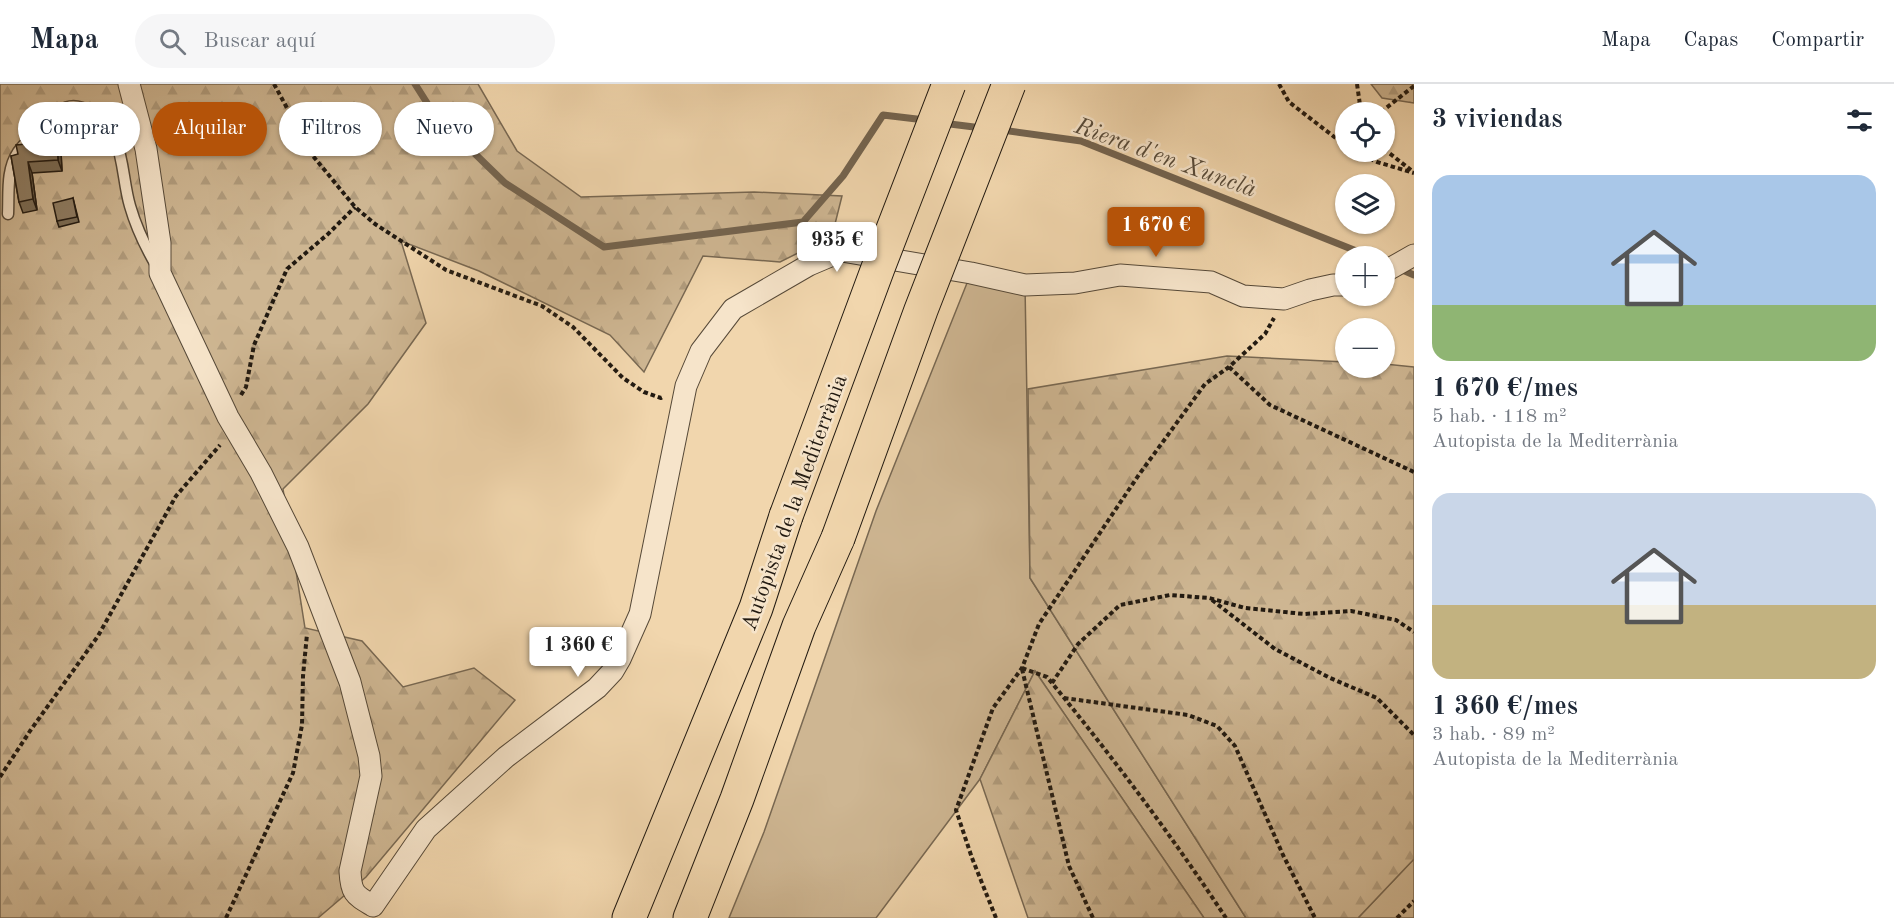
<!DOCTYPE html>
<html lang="es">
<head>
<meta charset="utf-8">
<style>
	:root { --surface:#fff; --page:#f6f6f7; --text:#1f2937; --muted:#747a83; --line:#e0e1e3; --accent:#b45309 }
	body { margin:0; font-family:"Old Standard TT",serif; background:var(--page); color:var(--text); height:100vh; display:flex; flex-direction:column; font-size:22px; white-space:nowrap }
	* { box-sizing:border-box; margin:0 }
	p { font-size:20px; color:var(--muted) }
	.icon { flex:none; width:33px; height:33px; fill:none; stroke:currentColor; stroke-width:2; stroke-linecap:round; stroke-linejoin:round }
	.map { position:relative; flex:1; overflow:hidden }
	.drawer { display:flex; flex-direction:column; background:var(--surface); width:480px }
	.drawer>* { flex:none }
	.banner { position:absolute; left:18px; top:18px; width:570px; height:54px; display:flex; gap:12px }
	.tools { position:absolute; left:1335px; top:18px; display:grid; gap:12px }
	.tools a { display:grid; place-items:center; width:60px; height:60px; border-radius:50%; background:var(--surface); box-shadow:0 2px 4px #0004; font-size:30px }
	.price { position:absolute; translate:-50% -51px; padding:0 14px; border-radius:6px; background:#fff; color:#222; font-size:20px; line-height:39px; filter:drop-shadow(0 2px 3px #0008) }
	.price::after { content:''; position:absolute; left:50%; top:36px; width:18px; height:14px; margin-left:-9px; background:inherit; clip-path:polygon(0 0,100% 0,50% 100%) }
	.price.selected { background:var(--accent); color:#fff }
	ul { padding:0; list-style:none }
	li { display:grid; align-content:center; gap:12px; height:318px; padding:0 18px }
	li span { display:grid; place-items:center; height:186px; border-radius:18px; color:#555 }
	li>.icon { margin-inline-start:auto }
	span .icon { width:108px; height:108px; fill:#fffc; stroke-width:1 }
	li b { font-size:26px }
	h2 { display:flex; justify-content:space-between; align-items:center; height:72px; padding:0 18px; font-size:26px }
	.tag { padding:0 21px; border-radius:27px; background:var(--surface); box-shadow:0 2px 4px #0004; font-size:21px; line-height:54px }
	.tag.selected { background:var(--accent); color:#fff }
	header { display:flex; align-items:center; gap:36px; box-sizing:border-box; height:84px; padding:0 30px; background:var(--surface); border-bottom:2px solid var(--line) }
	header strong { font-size:28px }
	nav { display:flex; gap:33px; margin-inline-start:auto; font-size:21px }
	.search { width:420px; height:54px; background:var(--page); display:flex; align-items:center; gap:15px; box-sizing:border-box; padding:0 21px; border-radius:33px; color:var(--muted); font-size:22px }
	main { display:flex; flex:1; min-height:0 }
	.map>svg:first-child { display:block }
	.green { fill:#ceb692; stroke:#786852; stroke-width:1.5 }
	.forest { fill:url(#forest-firs); stroke:#786852; stroke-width:1.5 }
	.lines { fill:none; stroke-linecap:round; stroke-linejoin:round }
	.stream { stroke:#74644f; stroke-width:7 }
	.lane-casing { stroke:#564938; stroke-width:13 }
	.street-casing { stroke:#564938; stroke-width:23 }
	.highway-casing { stroke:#221a11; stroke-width:35 }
	.path { stroke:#221a11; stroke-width:4; stroke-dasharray:4.5 3; stroke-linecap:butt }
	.lane { stroke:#f6e4ca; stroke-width:10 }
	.street { stroke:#f6e4ca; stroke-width:21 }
	.highway { stroke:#f1d6ad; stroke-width:33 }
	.highway-bridge-casing { stroke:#221a11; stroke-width:35; stroke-linecap:butt }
	.highway-bridge { stroke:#f1d6ad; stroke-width:33 }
	.wall { fill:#7a6b54; stroke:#221a11; stroke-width:1.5 }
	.shaded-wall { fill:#635745; stroke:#221a11; stroke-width:1.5 }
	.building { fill:#8e7c62; stroke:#221a11; stroke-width:1.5 }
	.labels { text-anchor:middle; stroke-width:5; stroke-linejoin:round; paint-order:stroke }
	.street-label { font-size:22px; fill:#221a11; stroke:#f6e4ca }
	.water-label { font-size:24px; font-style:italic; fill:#594c3a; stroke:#f6e4ca }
</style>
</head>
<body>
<header>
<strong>Mapa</strong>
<div class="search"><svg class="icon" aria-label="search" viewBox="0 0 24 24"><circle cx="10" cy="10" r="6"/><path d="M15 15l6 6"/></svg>Buscar aquí</div>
<nav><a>Mapa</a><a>Capas</a><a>Compartir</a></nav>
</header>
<main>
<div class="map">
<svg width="1414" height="834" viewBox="0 0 1414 834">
	<defs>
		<pattern id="forest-firs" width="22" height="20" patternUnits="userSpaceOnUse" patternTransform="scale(1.5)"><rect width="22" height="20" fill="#ceb692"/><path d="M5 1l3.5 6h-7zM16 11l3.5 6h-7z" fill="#b19c7d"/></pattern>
	</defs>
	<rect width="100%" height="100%" fill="#f1d6ad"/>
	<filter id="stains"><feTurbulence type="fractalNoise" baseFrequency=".00333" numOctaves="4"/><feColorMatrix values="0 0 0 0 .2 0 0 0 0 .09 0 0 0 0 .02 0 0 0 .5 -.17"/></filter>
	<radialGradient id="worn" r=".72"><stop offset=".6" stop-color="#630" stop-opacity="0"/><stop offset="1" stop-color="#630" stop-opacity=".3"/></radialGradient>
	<path class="green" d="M971,189L1025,201L1030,494L1246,834H1204L1035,587L980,695L876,834H729L764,748L876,427Z
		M1414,775V834H1358Z"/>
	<path class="forest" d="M0,0H478L517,67L581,113L754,108L842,112L832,152L780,178L703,172L644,288L610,251L479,187L401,157L426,239L368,320L283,405L305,544L362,557L403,603L474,584L515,616L366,793L318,834H0Z
		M1371,0H1414V19L1382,14Z
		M1227,272L1345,278L1346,284H1384L1385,280L1414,283V775L1358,834H1246L1030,494L1028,305Z
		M1035,587L1204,834H1028L980,695Z"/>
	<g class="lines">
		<path class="stream" d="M415,0L434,30L505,99L604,163L803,138L843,92L883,31L925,36
			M942,39L982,44
			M1002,46L1081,57L1369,172
			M1398,184L1414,191"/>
		<g class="lane-casing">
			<path id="lane" d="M8,130C9,109 6,86 18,68C25,58 36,50 44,41C60,26 69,15 91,28C126,48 120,88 130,122C136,143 145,162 156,181"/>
		</g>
		<g class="street-casing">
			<path id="street" d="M129,0L146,65L160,159V189L228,333L261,389L298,463L350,598L369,672L371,692L350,787C351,810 355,811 373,822L426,745L506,673L597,604L613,587L620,575L640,530L686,302L701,267L733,225L809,181L842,167L971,189L1025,201L1075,199L1120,191L1211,198L1243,212L1284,215L1310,206L1333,201H1346
				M1384,188L1414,171"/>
		</g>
		<g class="highway-casing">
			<path id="highway" d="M629,834L756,524L786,432
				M690,834L737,715L799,542L838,454"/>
		</g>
		<path class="path" d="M274,0L313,72L355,123L375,140L446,186L542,222L573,243L623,294L644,308L661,314L663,313
			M1279,0L1289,18L1346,62
			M1357,0L1361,28
			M1381,28L1414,2
			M1384,65L1411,86
			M1356,68L1377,78L1414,89
			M1229,283L1270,321L1414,388
			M241,311L246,303L254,261L287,185L328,150L355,123
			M1212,516L1275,565L1330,594L1377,614L1414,651
			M1022,584L1047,593L1052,599C1114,675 1172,752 1226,834
			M1022,585L1069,782L1093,834
			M1052,599L1078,560L1120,521L1170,511L1209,514L1245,524L1304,530L1351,527L1396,536L1414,548
			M1064,614L1188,631L1217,642L1235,662L1283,771L1315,834
			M0,693L30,647L98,552L176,412L220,361
			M226,834L293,689L302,641L303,592L307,550
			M996,834L972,774L956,726L993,624L1022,584L1039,540L1138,392L1205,300L1229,283L1265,250L1274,234
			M1397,834L1414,817"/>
		<use href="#lane" class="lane"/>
		<use href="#street" class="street"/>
		<use href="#highway" class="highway"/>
		<g class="highway-bridge-casing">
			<path id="highway-bridge" d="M786,432L878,184L949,0
				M838,454L921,226L1009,0"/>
		</g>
		<use href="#highway-bridge" class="highway-bridge"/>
	</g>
	<path class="wall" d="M61,68L62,87L32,89L37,126L23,129L19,118L11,72Z
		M73,114L79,138L59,143L57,137Z"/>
	<path class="shaded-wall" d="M57,57L61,68L62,87L58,76Z
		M28,78L32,89L37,126L33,115Z"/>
	<path class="building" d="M57,57L58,76L28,78L33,115L19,118L11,72L18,70L16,61Z
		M73,114L77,133L57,137L53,119Z"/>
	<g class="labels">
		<g class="street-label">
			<text transform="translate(793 418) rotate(-70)" y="8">Autopista de la Mediterrània</text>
		</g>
		<g class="water-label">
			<text transform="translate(1166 73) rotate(20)" y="8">Riera d'en Xunclà</text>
		</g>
	</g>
	<rect width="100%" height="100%" filter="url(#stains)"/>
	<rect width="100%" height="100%" fill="url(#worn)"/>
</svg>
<div class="tools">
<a><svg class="icon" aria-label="locate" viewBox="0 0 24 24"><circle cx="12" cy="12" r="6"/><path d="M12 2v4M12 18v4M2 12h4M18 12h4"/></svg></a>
<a><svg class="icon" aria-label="layers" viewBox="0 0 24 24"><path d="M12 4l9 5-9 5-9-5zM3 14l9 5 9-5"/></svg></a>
<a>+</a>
<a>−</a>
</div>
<b class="price selected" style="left:1156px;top:174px">1 670 €</b>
<b class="price" style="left:837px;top:189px">935 €</b>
<b class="price" style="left:578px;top:594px">1 360 €</b>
<div class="banner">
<a class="tag">Comprar</a>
<a class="tag selected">Alquilar</a>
<a class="tag">Filtros</a>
<a class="tag">Nuevo</a>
</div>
</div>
<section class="drawer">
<h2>3 viviendas<svg class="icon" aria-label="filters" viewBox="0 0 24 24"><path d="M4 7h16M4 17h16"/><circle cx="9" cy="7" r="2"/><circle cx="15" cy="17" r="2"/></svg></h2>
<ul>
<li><span style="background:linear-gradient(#a9c7e8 70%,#8fb573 0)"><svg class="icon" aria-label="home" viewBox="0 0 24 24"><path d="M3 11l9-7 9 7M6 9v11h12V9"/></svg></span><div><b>1 670 €/mes</b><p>5 hab. · 118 m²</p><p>Autopista de la Mediterrània</p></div></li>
<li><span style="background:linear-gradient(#c9d6e8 60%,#c2b280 0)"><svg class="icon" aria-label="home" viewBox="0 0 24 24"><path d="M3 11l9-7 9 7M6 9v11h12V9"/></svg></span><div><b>1 360 €/mes</b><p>3 hab. · 89 m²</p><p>Autopista de la Mediterrània</p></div></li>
</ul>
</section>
</main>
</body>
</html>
